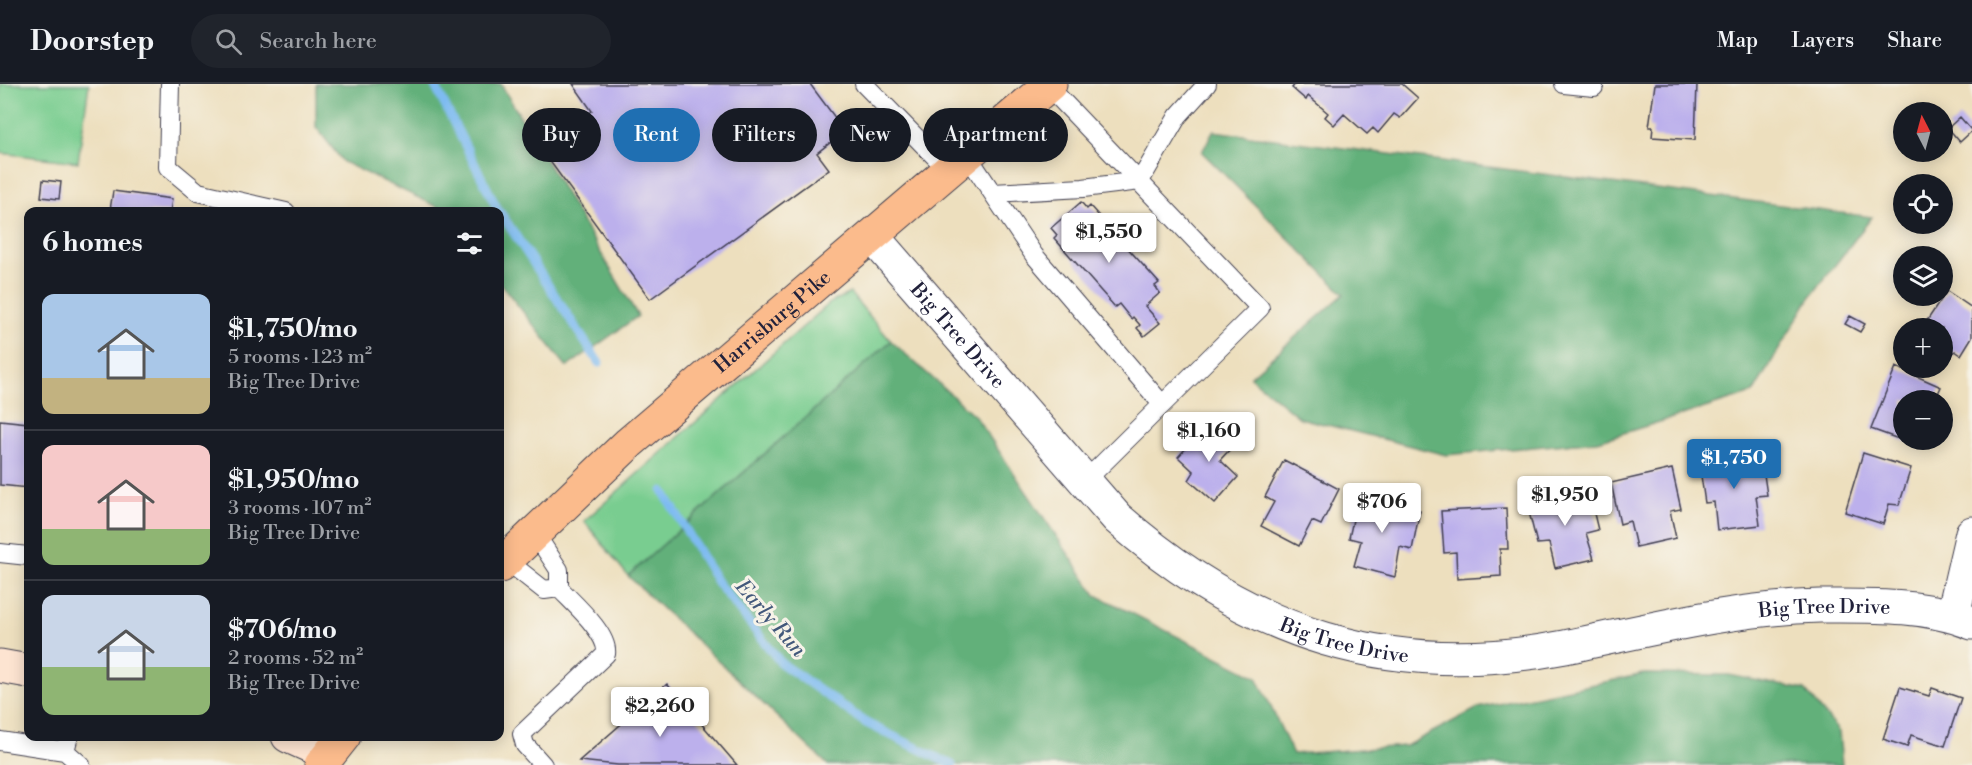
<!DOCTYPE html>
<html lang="en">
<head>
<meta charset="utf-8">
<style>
	:root { --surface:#171b24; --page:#20242c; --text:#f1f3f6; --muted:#9ea1a6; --line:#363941; --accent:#1f6fb2 }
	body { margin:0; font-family:"Libre Bodoni",serif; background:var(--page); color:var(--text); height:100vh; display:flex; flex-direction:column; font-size:22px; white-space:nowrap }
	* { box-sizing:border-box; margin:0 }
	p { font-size:20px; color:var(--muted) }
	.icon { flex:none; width:33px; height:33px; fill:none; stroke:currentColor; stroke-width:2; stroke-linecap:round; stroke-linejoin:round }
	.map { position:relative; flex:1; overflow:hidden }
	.drawer { position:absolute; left:24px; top:123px; width:480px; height:534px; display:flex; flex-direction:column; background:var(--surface); border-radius:12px; box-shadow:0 3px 15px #0003 }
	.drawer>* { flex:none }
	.banner { position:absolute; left:522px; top:24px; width:570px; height:54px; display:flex; gap:12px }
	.needle { width:39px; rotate:354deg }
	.buttons { position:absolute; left:1893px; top:18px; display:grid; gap:12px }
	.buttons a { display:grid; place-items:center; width:60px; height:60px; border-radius:50%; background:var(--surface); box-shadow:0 3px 15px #0003; font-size:30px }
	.price { position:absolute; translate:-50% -51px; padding:0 14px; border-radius:6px; background:#fff; color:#222; font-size:20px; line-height:39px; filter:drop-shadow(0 2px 3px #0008) }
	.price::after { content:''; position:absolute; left:50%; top:36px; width:18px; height:14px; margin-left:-9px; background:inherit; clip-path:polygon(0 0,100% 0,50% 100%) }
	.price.selected { background:var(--accent); color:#fff }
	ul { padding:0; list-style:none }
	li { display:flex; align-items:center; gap:18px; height:150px; padding:0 18px }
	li+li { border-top:2px solid var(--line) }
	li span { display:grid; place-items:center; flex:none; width:168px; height:120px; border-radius:12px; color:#555 }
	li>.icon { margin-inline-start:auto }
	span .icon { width:72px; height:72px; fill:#fffc; stroke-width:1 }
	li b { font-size:26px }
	h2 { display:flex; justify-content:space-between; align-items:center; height:72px; padding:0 18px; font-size:26px }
	.tag { padding:0 21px; border-radius:27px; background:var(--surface); box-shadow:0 3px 15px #0003; font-size:21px; line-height:54px }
	.tag.selected { background:var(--accent); color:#fff }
	header { display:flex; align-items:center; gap:36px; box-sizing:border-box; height:84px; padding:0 30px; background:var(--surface); border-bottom:2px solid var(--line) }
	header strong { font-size:28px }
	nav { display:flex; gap:33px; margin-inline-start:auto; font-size:21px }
	.search { width:420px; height:54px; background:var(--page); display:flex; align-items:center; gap:15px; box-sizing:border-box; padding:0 21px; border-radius:33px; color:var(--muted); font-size:22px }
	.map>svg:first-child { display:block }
	.green { fill:#79cd90; stroke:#4e7866; stroke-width:1.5 }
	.forest { fill:#62b07a; stroke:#42695a; stroke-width:1.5 }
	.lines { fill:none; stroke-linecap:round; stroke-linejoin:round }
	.stream { stroke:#7ebbf1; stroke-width:9 }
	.building { fill:#bcb0ec }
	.lane-casing { stroke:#403e4f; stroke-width:20 }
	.street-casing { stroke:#403e4f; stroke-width:35 }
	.secondary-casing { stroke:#403e4f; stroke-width:35 }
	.primary-casing { stroke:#403e4f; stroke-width:35 }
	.lane { stroke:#fff; stroke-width:18 }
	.street { stroke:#fff; stroke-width:33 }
	.secondary { stroke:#fde4d1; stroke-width:33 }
	.primary { stroke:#fbbb8c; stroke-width:33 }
	.labels { text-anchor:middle; stroke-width:6; stroke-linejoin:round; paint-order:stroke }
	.street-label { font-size:20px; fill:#22223b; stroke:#f7f3e8 }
	.water-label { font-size:21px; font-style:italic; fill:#42587b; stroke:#f7f3e8 }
</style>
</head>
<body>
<header>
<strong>Doorstep</strong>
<div class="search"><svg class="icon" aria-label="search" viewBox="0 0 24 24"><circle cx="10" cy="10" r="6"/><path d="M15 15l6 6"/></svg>Search here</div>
<nav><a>Map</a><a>Layers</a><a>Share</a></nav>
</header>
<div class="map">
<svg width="1972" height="681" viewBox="0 0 1972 681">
	<rect width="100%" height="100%" fill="#f7f3e8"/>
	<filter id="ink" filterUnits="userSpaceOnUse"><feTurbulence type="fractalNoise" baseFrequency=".0167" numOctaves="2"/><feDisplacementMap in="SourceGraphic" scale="12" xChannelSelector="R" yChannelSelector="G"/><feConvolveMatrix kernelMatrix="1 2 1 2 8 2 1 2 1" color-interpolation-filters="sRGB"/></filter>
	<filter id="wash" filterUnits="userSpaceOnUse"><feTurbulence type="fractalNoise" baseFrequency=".008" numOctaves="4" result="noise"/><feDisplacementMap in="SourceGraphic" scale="24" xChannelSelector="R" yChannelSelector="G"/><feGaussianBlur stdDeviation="1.35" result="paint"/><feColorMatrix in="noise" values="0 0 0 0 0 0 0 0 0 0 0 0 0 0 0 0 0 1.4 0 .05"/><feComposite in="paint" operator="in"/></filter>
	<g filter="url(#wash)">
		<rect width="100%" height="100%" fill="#eddfbe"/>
		<path class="green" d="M0,0H89L78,78L0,69Z
			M850,209L891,257L628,492L584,437L830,219Z"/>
		<path class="forest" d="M316,0H501L638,232L567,283L500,199V128L442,127L438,123L343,78L316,43Z
			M1213,47L1872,133L1809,215L1753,309L1598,357L1446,371L1300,334L1250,293L1344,210L1202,68Z
			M891,257L976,333L1096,511L1257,593L1293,670L1406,662L1478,624L1644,590L1729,591L1805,606L1839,648L1842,681H828L628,492Z"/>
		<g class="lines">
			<path class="stream" d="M434,0L499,128
				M500,128L599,279
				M663,407L717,498L781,579L866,639L952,681"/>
		</g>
		<g id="blocks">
			<path class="building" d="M573,0H810L845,47L817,69L829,85L650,215L541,65L592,27Z
				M1295,0H1402L1418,14L1400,34L1394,30L1378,49L1373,44L1367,50L1344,30L1334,41L1325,33L1328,29L1308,12L1306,16L1292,4Z
				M1655,0H1697L1695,56L1652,53L1653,43H1649Z
				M1960,33L1972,47L1960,58L1948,44Z
				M43,96L61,98L59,115L41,113Z
				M113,107L172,115L170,128H102L103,125L110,126Z
				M1081,118L1087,125L1090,122L1159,199L1155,202L1160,209L1145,222L1160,239L1144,252L1137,244L1140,241L1133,233L1131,235L1119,220L1115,223L1054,154L1057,151L1051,144Z
				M1947,207L1972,224V253L1961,271L1955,267L1945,279L1942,277V244H1922Z
				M1850,232L1865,240L1860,248L1845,240Z
				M1896,283L1941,303L1935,316H1904V356H1908L1907,358L1871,345Z
				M0,336L28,339V404L0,401Z
				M1209,339L1234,361L1220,376L1238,393L1215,419L1189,396L1194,388L1178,373Z
				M1863,369L1911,384L1899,421L1889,420L1883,440L1845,428Z
				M1761,370L1767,411L1756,412L1760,441L1717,446L1714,418L1705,419L1699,378Z
				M1284,376L1339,405L1321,441L1312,437L1299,462L1261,442L1274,418L1265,413Z
				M1672,385L1681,425L1670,427L1676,454L1636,463L1630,437L1620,440L1611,399Z
				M1588,405L1598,446L1586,449L1594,475L1555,484L1549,459L1537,460L1527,420Z
				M1358,413L1420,426L1412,466L1400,463L1395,493L1354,482L1361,457L1349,454Z
				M1506,424L1508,465H1500L1501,492L1457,495L1456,468L1444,469L1441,427Z
				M667,600L737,681H618L579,677Z
				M1900,603L1929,612L1932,604L1961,614L1945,662L1911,651L1907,663L1883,655Z"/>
		</g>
	</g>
	<g filter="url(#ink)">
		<use href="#blocks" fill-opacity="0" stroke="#403e4f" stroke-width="1.5"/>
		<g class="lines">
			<g class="lane-casing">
				<path id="lane" d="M170,0L168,83L198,108L286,128
					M864,0L949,87
					M1564,0L1594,3
					M1048,2L1260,224L1085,397
					M967,71L1034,171L1161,319
					M1140,97L1178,32L1207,0
					M993,109L1083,104L1140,97
					M0,469L28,472
					M506,476L544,506L559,504V486L534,448
					M0,657L65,667L69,652
					M65,667L81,681
					M543,681L525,661L522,650L606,570C609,550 573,519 559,504"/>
			</g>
			<g class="street-casing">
				<g id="street">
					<path id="s1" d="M873,153L1117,434C1249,550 1390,597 1565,563C1650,546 1732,524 1820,522C1869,522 1926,520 1972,539"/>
					<path d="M1953,531L1972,449"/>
				</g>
			</g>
			<g class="secondary-casing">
				<path id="secondary" d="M0,582L28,587
					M288,652L328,670"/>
			</g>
			<g class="primary-casing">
				<g id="primary">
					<path id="s2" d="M500,482L629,359L1050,0"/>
					<path d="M321,681L344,652"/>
				</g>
			</g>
			<use href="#lane" class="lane"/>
			<use href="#street" class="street"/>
			<use href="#secondary" class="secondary"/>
			<use href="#primary" class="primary"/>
		</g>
	</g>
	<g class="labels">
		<g class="street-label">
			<text dy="7" stroke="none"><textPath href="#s2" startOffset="366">Harrisburg Pike</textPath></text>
			<text dy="7" stroke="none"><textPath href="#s1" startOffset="130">Big Tree Drive</textPath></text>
			<text dy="7" stroke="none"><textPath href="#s1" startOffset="1120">Big Tree Drive</textPath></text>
			<text dy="7" stroke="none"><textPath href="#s1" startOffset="634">Big Tree Drive</textPath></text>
		</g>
		<g class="water-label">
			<text transform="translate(771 534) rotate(49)" y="7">Early Run</text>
		</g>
	</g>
</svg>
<div class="buttons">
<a><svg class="needle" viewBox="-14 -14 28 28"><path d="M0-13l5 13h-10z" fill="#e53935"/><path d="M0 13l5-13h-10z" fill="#9ea1a6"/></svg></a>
<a><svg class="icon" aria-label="locate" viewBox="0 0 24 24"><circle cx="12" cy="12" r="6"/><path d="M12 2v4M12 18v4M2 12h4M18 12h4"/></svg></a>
<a><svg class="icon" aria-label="layers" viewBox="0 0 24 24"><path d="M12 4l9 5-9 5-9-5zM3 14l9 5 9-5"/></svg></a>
<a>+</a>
<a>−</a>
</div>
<b class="price" style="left:1109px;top:180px">$1,550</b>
<b class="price" style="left:1209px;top:379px">$1,160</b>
<b class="price selected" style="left:1734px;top:406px">$1,750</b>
<b class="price" style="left:1565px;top:443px">$1,950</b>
<b class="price" style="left:1382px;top:450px">$706</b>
<b class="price" style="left:660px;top:654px">$2,260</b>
<div class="banner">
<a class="tag">Buy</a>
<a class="tag selected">Rent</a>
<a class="tag">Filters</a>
<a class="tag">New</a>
<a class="tag">Apartment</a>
</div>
<section class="drawer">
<h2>6 homes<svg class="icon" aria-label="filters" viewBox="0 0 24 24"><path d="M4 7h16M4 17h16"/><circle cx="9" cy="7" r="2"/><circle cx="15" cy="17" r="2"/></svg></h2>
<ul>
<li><span style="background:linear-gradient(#a9c7e8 70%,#c2b280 0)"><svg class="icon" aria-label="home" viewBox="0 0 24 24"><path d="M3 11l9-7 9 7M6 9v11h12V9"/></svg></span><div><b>$1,750/mo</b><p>5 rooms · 123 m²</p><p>Big Tree Drive</p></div></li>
<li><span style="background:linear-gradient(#f6c9c9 70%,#8fb573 0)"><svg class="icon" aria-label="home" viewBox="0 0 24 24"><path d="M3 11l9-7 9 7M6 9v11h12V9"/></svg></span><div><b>$1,950/mo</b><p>3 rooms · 107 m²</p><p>Big Tree Drive</p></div></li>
<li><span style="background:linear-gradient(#c9d6e8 60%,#8fb573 0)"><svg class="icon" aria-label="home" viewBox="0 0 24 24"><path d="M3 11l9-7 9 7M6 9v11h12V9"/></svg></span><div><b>$706/mo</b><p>2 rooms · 52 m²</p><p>Big Tree Drive</p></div></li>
</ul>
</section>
</div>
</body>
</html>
